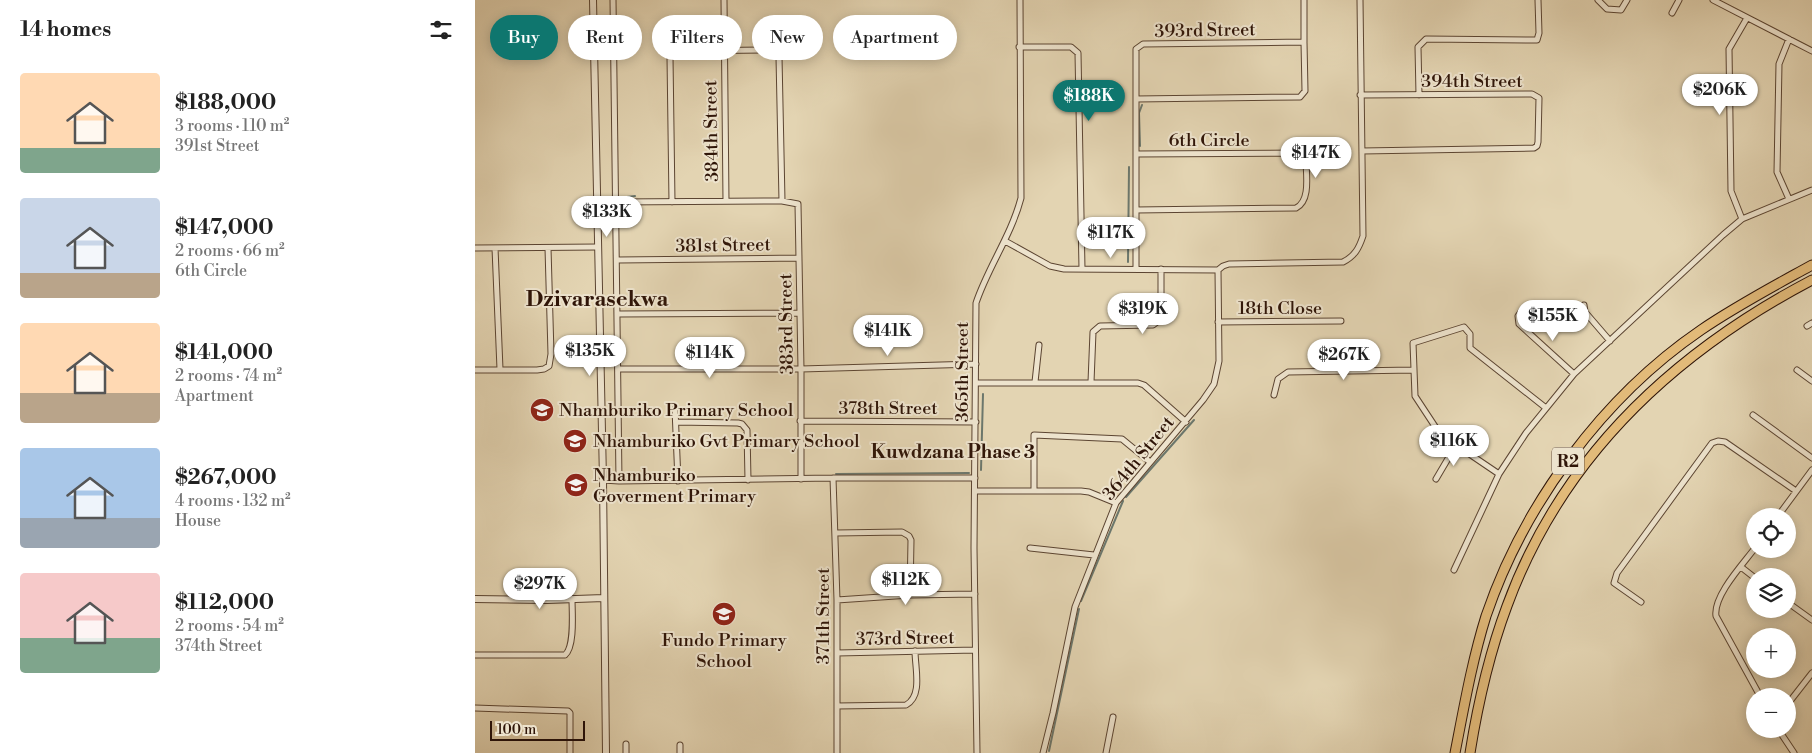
<!DOCTYPE html>
<html lang="en">
<head>
<meta charset="utf-8">
<style>
	:root { --surface:#fff; --page:#f6f6f6; --text:#222; --muted:#767676; --accent:#0f766e }
	body { margin:0; font-family:"Libre Bodoni",serif; background:var(--page); color:var(--text); height:100vh; display:flex; flex-direction:column; font-size:19px; white-space:nowrap }
	* { box-sizing:border-box; margin:0 }
	p { font-size:16px; color:var(--muted) }
	.icon { flex:none; width:28px; height:28px; fill:none; stroke:currentColor; stroke-width:2; stroke-linecap:round; stroke-linejoin:round }
	.map { position:relative; flex:1; overflow:hidden }
	.drawer { display:flex; flex-direction:column; background:var(--surface); width:475px }
	.drawer>* { flex:none }
	.banner { position:absolute; left:15px; top:15px; width:475px; height:45px; display:flex; gap:10px }
	.tools { position:absolute; left:1271px; top:508px; display:grid; gap:10px }
	.tools a { display:grid; place-items:center; width:50px; height:50px; border-radius:50%; background:var(--surface); box-shadow:0 2px 12px #0003; font-size:25px }
	.scale { position:absolute; left:15px; bottom:12px; width:95px; box-sizing:border-box; padding-left:5px; border:2px solid #2f1508; border-top:0; font-size:14px; line-height:18px; white-space:nowrap; color:#2f1508; -webkit-text-stroke:4px #ede3cd; paint-order:stroke }
	.price { position:absolute; translate:-50% -42px; padding:0 11px; border-radius:18px; background:#fff; color:#222; font-size:16px; line-height:32px; filter:drop-shadow(0 1px 2px #0008) }
	.price::after { content:''; position:absolute; left:50%; top:30px; width:15px; height:11px; margin-left:-8px; background:inherit; clip-path:polygon(0 0,100% 0,50% 100%) }
	.price.current { background:var(--accent); color:#fff }
	ul { padding:0; list-style:none }
	li { display:flex; align-items:center; gap:15px; height:125px; padding:0 20px }
	li span { display:grid; place-items:center; flex:none; width:140px; height:100px; border-radius:5px; color:#555 }
	li>.icon { margin-inline-start:auto }
	span .icon { width:60px; height:60px; fill:#fffc; stroke-width:1 }
	li b { font-size:21px }
	h2 { display:flex; justify-content:space-between; align-items:center; height:60px; padding:0 20px; font-size:21px }
	.tag { padding:0 18px; border-radius:22px; background:var(--surface); box-shadow:0 2px 12px #0003; font-size:18px; line-height:45px }
	.tag.current { background:var(--accent); color:#fff }
	main { display:flex; flex:1; min-height:0 }
	.map>svg:first-child { display:block }
	.lines { fill:none; stroke-linecap:round; stroke-linejoin:round }
	.stream { stroke:#6c776c; stroke-width:2 }
	.minor-casing { stroke:#5c4532; stroke-width:7 }
	.tertiary-casing { stroke:#5c4532; stroke-width:8 }
	.trunk-casing { stroke:#2f1508; stroke-width:11 }
	.minor { stroke:#ede3cd; stroke-width:5 }
	.tertiary { stroke:#ede3cd; stroke-width:6 }
	.trunk { stroke:#e2ba79; stroke-width:9 }
	.labels { text-anchor:middle; stroke-width:4; stroke-linejoin:round; paint-order:stroke }
	.shield { fill:#ede3cd; stroke:#685343; stroke-width:1 }
	.shield-label { font-size:16px; font-weight:bold; fill:#2f1508 }
	.street-label { font-size:18px; fill:#2f1508; stroke:#ede3cd }
	.poi-label { font-size:18px; fill:#2f1508; stroke:#ede3cd; text-anchor:start }
	.neighbourhood-label { font-size:19px; font-weight:bold; fill:#2f1508; stroke:#ede3cd }
	.district-label { font-size:22px; font-weight:bold; fill:#2f1508; stroke:#ede3cd }
</style>
</head>
<body>
<main>
<section class="drawer">
<h2>14 homes<svg class="icon" aria-label="filters" viewBox="0 0 24 24"><path d="M4 7h16M4 17h16"/><circle cx="9" cy="7" r="2"/><circle cx="15" cy="17" r="2"/></svg></h2>
<ul>
<li><span style="background:linear-gradient(#ffd9b3 75%,#7fa58c 0)"><svg class="icon" aria-label="home" viewBox="0 0 24 24"><path d="M3 11l9-7 9 7M6 9v11h12V9"/></svg></span><div><b>$188,000</b><p>3 rooms · 110 m²</p><p>391st Street</p></div></li>
<li><span style="background:linear-gradient(#c9d6e8 75%,#b9a48a 0)"><svg class="icon" aria-label="home" viewBox="0 0 24 24"><path d="M3 11l9-7 9 7M6 9v11h12V9"/></svg></span><div><b>$147,000</b><p>2 rooms · 66 m²</p><p>6th Circle</p></div></li>
<li><span style="background:linear-gradient(#ffd9b3 70%,#b9a48a 0)"><svg class="icon" aria-label="home" viewBox="0 0 24 24"><path d="M3 11l9-7 9 7M6 9v11h12V9"/></svg></span><div><b>$141,000</b><p>2 rooms · 74 m²</p><p>Apartment</p></div></li>
<li><span style="background:linear-gradient(#a9c7e8 70%,#9aa5b1 0)"><svg class="icon" aria-label="home" viewBox="0 0 24 24"><path d="M3 11l9-7 9 7M6 9v11h12V9"/></svg></span><div><b>$267,000</b><p>4 rooms · 132 m²</p><p>House</p></div></li>
<li><span style="background:linear-gradient(#f6c9c9 65%,#7fa58c 0)"><svg class="icon" aria-label="home" viewBox="0 0 24 24"><path d="M3 11l9-7 9 7M6 9v11h12V9"/></svg></span><div><b>$112,000</b><p>2 rooms · 54 m²</p><p>374th Street</p></div></li>
</ul>
</section>
<div class="map">
<svg width="1337" height="753" viewBox="0 0 1337 753">
	<rect width="100%" height="100%" fill="#e3d4b2"/>
	<filter id="stains"><feTurbulence type="fractalNoise" baseFrequency=".004" numOctaves="4"/><feColorMatrix values="0 0 0 0 .2 0 0 0 0 .09 0 0 0 0 .02 0 0 0 .5 -.17"/></filter>
	<radialGradient id="worn" r=".72"><stop offset=".6" stop-color="#630" stop-opacity="0"/><stop offset="1" stop-color="#630" stop-opacity=".3"/></radialGradient>
	<g class="lines">
		<path class="stream" d="M665,146L664,113L667,105
			M144,198L160,196
			M653,262L654,167
			M506,470L508,394
			M361,474L494,473
			M651,497L719,420
			M606,601L648,501
			M574,751L604,609"/>
		<g class="minor-casing">
			<path id="minor" d="M249,0L251,201
				M1123,0L1132,9L1146,10L1152,0
				M1238,0L1337,51
				M1197,13L1204,0
				M1314,39L1304,64L1302,172L1314,199
				M544,47H596L603,53L607,269
				M885,95L1057,94L1064,98L1063,142L1062,146L1059,148L887,151
				M944,95L943,47L951,39L1062,40L1064,33L1063,0
				M661,99L825,97L830,91L829,42
				M197,202L195,57L198,52L200,51L293,50L299,52L304,57L307,201
				M661,210L821,208C836,201 831,174 831,160L829,156L824,153L661,154
				M123,214L142,202L307,201L323,204L326,369V479
				M1267,219L1256,191L1254,49L1272,18
				M530,241L575,266L589,269L743,270
				M0,248L123,247
				M20,248L25,369
				M143,260L323,258
				M661,269V49L668,44L829,42V0
				M743,270L748,266L754,264L868,262C880,256 884,248 888,236L885,0
				M1109,305L1110,312L1135,341
				M1048,309L1043,316L1044,324L1099,374
				M143,314L324,313
				M743,322L866,321
				M1332,326L1337,323
				M144,369H326L501,364
				M0,370H62L69,369L74,366L76,354L73,248
				M1322,370L1337,381
				M560,382L564,345
				M616,382L618,332L625,326L678,325L686,319V269
				M501,383H663L669,385L711,422
				M799,395L803,379L813,372L939,370
				M200,409L203,481
				M1278,415L1337,458
				M325,421L501,422
				M201,422L263,423L267,424L272,430L273,480
				M1024,474L965,434L940,396L938,343L989,327L995,334V348L1071,408
				M358,478L362,600V753
				M961,479L981,445
				M128,480L144,481L138,0
				M144,481L358,478H500
				M559,490V435L647,439L675,462
				M500,491H606L614,492L641,503
				M1303,516L1337,470
				M361,533L427,532L434,536L436,540L435,595
				M555,548L619,555
				M1280,548C1268,564 1238,596 1241,616L1285,696
				M1266,567L1280,578
				M979,570L1024,474L1051,433L1099,374L1248,235L1267,219L1337,190
				M362,600L435,595L500,594
				M1166,602L1139,583L1142,573L1237,443L1243,441L1250,442L1321,491
				M1312,602L1337,620
				M362,653L500,650
				M0,655H90C100,647 97,612 97,599
				M1312,705L1337,673
				M362,706L431,705C448,696 440,668 440,651
				M0,708L93,711L95,713V753
				M1303,729L1319,753
				M151,753V744
				M205,753V745
				M502,753L499,548L501,303C513,267 536,236 546,198L545,0
				M568,753L578,713L600,607L641,503L728,400L739,384L744,361L743,270
				M631,753L638,717"/>
		</g>
		<g class="tertiary-casing">
			<path id="tertiary" d="M118,0L128,480L131,753
				M0,599L72,600L129,598"/>
		</g>
		<g class="trunk-casing">
			<path id="trunk" d="M980,753C989,707 997,661 1011,616C1049,504 1128,397 1226,330C1261,306 1299,286 1337,265
				M995,753C1003,703 1014,654 1032,606C1087,456 1198,353 1337,280"/>
		</g>
		<use href="#minor" class="minor"/>
		<use href="#tertiary" class="tertiary"/>
		<use href="#trunk" class="trunk"/>
	</g>
	<defs>
		<g id="school-disc" transform="scale(1.25)"><circle r="9.5" fill="#8f2418" stroke="#ede3cd"/><path d="M0-5L7-2L0 1L-7-2ZM-4 1L0 2.5L4 1V4Q0 6-4 4Z" fill="#fff"/></g>
	</defs>
	<g fill-rule="evenodd">
		<use href="#school-disc" x="67" y="410"/>
		<use href="#school-disc" x="100" y="441"/>
		<use href="#school-disc" x="101" y="485"/>
		<use href="#school-disc" x="249" y="614"/>
	</g>
	<g class="labels">
		<rect class="shield" x="1077" y="447.5" width="32" height="27" rx="4"/>
		<g class="shield-label">
			<text x="1093" y="467">R2</text>
		</g>
		<g class="street-label">
			<text transform="translate(730 30) rotate(-1)" y="6">393rd Street</text>
			<text x="997" y="87">394th Street</text>
			<text transform="translate(236 131) rotate(-91)" y="6">384th Street</text>
			<text x="734" y="146">6th Circle</text>
			<text transform="translate(248 245) rotate(-1)" y="6">381st Street</text>
			<text x="805" y="314">18th Close</text>
			<text transform="translate(311 324) rotate(-91)" y="6">383rd Street</text>
			<text transform="translate(487 372) rotate(-90)" y="6">365th Street</text>
			<text x="413" y="414">378th Street</text>
			<text transform="translate(663 458) rotate(-51)" y="6">364th Street</text>
			<text transform="translate(348 616) rotate(-90)" y="6">371th Street</text>
			<text transform="translate(430 638) rotate(-1)" y="6">373rd Street</text>
		</g>
		<g class="poi-label">
			<text x="84" y="416">Nhamburiko Primary School</text>
			<text x="118" y="447">Nhamburiko Gvt Primary School</text>
			<text x="118" y="481">Nhamburiko<tspan x="118" dy="21">Goverment Primary</tspan></text>
			<text x="249" y="646" text-anchor="middle">Fundo Primary<tspan x="249" dy="21">School</tspan></text>
		</g>
		<g class="neighbourhood-label">
			<text x="478" y="458">Kuwdzana Phase 3</text>
		</g>
		<g class="district-label">
			<text x="122" y="306">Dzivarasekwa</text>
		</g>
	</g>
	<rect width="100%" height="100%" filter="url(#stains)"/>
	<rect width="100%" height="100%" fill="url(#worn)"/>
</svg>
<div class="tools">
<a><svg class="icon" aria-label="locate" viewBox="0 0 24 24"><circle cx="12" cy="12" r="6"/><path d="M12 2v4M12 18v4M2 12h4M18 12h4"/></svg></a>
<a><svg class="icon" aria-label="layers" viewBox="0 0 24 24"><path d="M12 4l9 5-9 5-9-5zM3 14l9 5 9-5"/></svg></a>
<a>+</a>
<a>−</a>
</div>
<div class="scale">100 m</div>
<b class="price" style="left:1245px;top:116px">$206K</b>
<b class="price current" style="left:614px;top:122px">$188K</b>
<b class="price" style="left:841px;top:179px">$147K</b>
<b class="price" style="left:132px;top:238px">$133K</b>
<b class="price" style="left:636px;top:259px">$117K</b>
<b class="price" style="left:668px;top:335px">$319K</b>
<b class="price" style="left:1078px;top:342px">$155K</b>
<b class="price" style="left:413px;top:357px">$141K</b>
<b class="price" style="left:115px;top:377px">$135K</b>
<b class="price" style="left:235px;top:379px">$114K</b>
<b class="price" style="left:869px;top:381px">$267K</b>
<b class="price" style="left:979px;top:467px">$116K</b>
<b class="price" style="left:431px;top:606px">$112K</b>
<b class="price" style="left:65px;top:610px">$297K</b>
<div class="banner">
<a class="tag current">Buy</a>
<a class="tag">Rent</a>
<a class="tag">Filters</a>
<a class="tag">New</a>
<a class="tag">Apartment</a>
</div>
</div>
</main>
</body>
</html>
